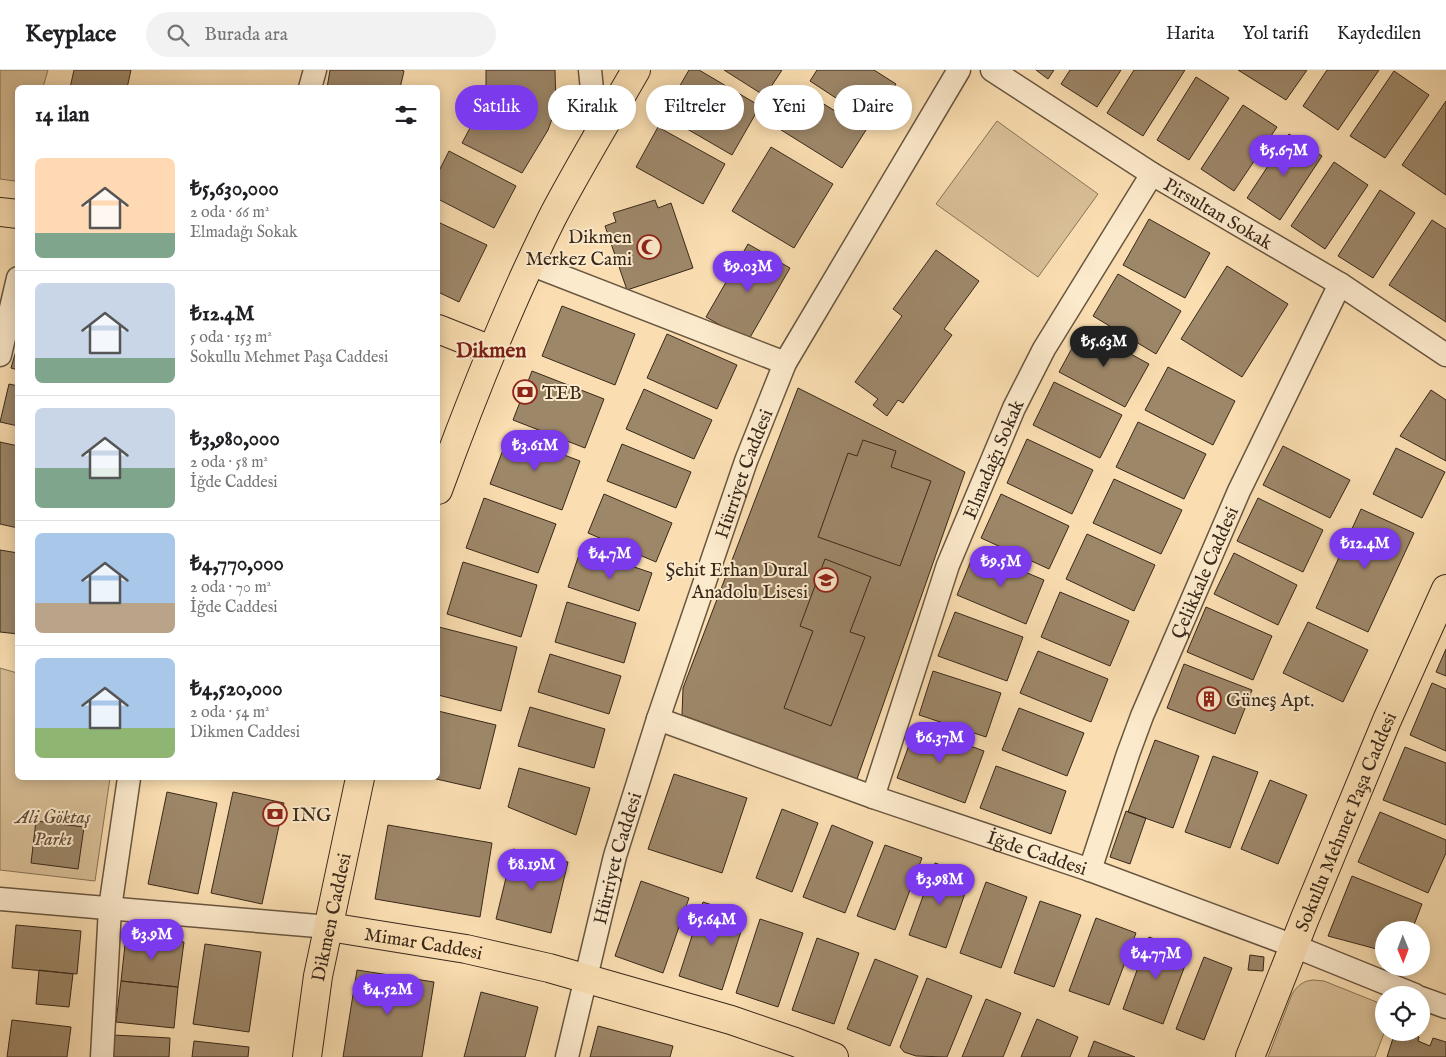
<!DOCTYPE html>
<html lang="tr">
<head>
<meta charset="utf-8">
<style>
	:root { --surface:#fff; --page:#f2f2f2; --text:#202124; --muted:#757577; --line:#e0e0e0; --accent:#7c3aed }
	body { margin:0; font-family:"IM FELL English",serif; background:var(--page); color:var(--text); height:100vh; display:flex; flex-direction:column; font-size:19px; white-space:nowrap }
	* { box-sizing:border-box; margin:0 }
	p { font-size:16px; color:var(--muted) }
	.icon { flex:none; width:28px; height:28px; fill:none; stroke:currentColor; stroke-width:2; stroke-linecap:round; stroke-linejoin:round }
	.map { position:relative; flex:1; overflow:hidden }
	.details { position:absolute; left:15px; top:15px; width:425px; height:695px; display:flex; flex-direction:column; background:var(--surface); border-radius:8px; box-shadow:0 2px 12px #0003 }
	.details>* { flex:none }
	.guide { position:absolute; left:455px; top:15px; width:475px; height:45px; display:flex; gap:10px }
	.needle { width:32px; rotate:179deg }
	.buttons { position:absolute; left:1375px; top:851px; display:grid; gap:10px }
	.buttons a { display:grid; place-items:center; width:55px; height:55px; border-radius:50%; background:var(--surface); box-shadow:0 2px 12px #0003; font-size:25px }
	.price { position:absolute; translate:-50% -42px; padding:0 11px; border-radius:18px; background:var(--accent); color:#fff; font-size:16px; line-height:32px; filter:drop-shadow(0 1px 2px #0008) }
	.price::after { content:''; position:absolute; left:50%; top:30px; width:15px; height:11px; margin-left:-8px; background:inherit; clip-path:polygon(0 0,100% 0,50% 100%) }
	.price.selected { background:#222; color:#fff }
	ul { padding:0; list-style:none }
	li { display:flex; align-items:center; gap:15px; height:125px; padding:0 20px }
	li+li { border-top:1px solid var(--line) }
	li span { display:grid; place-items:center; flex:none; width:140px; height:100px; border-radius:8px; color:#555 }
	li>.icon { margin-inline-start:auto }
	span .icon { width:60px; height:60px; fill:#fffc; stroke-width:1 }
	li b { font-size:21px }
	h2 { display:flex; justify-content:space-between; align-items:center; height:60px; padding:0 20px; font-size:21px }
	.tag { padding:0 18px; border-radius:22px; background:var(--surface); box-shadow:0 2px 12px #0003; font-size:18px; line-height:45px }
	.tag.selected { background:var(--accent); color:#fff }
	header { display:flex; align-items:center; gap:30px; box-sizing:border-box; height:70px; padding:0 25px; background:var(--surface); border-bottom:1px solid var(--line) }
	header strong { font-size:24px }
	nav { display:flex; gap:28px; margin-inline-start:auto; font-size:18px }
	.search { width:350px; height:45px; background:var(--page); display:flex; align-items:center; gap:12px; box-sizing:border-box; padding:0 18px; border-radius:28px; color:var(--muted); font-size:19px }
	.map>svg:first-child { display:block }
	.green { fill:#d9bf97; stroke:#897458 }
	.building { fill:#9d8769; stroke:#39281a }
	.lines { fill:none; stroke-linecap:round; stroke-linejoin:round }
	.minor-casing { stroke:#695640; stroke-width:25 }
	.major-casing { stroke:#39281a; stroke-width:30 }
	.minor { stroke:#fceacc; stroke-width:22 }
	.major { stroke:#fadeb1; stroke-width:28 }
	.labels { text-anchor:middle; stroke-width:4; stroke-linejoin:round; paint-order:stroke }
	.street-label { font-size:19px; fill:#39281a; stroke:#fceacc }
	.poi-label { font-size:19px; fill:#39281a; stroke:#fceacc; text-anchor:start }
	.park-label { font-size:19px; font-style:italic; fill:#614e39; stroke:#fceacc }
	.quarter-label { font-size:21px; font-weight:bold; fill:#7a1f14; stroke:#fceacc }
</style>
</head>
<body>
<header>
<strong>Keyplace</strong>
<div class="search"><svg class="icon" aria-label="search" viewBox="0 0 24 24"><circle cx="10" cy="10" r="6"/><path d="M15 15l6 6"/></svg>Burada ara</div>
<nav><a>Harita</a><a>Yol tarifi</a><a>Kaydedilen</a></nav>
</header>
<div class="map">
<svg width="1446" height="987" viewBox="0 0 1446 987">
	<rect width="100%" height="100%" fill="#fadeb1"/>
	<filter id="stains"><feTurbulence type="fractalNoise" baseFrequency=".004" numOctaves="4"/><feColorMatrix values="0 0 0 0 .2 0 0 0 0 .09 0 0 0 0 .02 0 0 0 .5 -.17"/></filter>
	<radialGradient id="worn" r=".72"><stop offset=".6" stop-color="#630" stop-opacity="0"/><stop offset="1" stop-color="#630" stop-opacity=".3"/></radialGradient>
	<path class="green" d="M0,0H48L43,17L18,18V103L15,111L0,109Z
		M997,51L1098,124L1038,207L936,134Z
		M0,598L17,603L18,708H110L95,811L0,800Z
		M1313,910L1324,911L1384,935V963L1375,987H1268L1292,924C1298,915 1303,911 1313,910Z"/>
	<path class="building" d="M74,0H131L127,18H70Z
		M330,0H401L404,1L400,18H327Z
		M486,0H555L556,38L548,60L522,103L462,73L486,28Z
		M689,0H699L760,36L732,85L663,45Z
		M724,0H782L765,26Z
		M817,0H874L896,14L871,51L810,11Z
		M1036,0H1054L1048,9Z
		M1070,0H1121L1097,37L1061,14Z
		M1134,0H1185L1143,66L1107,43Z
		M1238,0H1307L1286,30Z
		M1327,0H1379L1338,60L1303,36Z
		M1394,1L1429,25L1385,88L1350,66Z
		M1196,7L1229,28L1189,90L1157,70Z
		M801,20L866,60L842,98L778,58Z
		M1446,31V125L1402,95Z
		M1243,35L1277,57L1234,121L1201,99Z
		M658,57L725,94L703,134L636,97Z
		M1289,64L1322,86L1280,150L1247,128Z
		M771,77L833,114L794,178L732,141Z
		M449,81L516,116L494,158L438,129V103Z
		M1334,92L1368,115L1325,179L1291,156Z
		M1380,120L1415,143L1373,208L1338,186Z
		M655,130L658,138L671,133L693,198L627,220L605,156L616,152L613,143Z
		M1149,149L1210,183L1185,228L1123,195Z
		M1432,150L1446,159V252L1389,215Z
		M438,152L487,175L459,232L438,222Z
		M748,174L790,198L748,271L706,247Z
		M936,180L979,211L944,259L952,265L903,333L898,330L887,346L873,335L878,329L855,312L902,246L893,239Z
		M1227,196L1288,234L1242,307L1181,269Z
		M1118,204L1181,241L1156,284L1093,246Z
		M562,236L635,264L615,315L542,286Z
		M1083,258L1149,294L1125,337L1059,302Z
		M667,264L737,295L717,339L647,308Z
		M18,274V300L11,298Z
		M1168,297L1235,331L1213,375L1145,340Z
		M532,301L604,329L585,378L513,350Z
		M1054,312L1122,345L1100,388L1033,355Z
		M9,314L18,316V356L0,352Z
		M798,318L965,402L857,709L682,645L683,618Z
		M644,319L712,350L694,389L626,359Z
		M1431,320L1446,330V391L1400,366Z
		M1138,352L1206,384L1184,429L1116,397Z
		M509,364L580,391L562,440L490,414Z
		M1027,369L1093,400L1072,444L1007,413Z
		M863,370L896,381L891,397L931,411L900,496L818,467L848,383L857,386Z
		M0,372L18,376V458L0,454Z
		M622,374L691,402L676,438L607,411Z
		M1283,376L1350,410L1330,448L1263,415Z
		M1396,378L1445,402L1422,448L1373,424Z
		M1114,409L1182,440L1161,484L1093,453Z
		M604,424L672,453L656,492L588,463Z
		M1001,424L1069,456L1049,499L981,468Z
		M484,428L556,454L538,503L466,478Z
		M1258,428L1323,460L1303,502L1237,471Z
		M1361,439L1414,463L1368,562L1316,538Z
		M1087,464L1155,495L1134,541L1066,509Z
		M581,479L652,503L639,541L568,517Z
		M0,480L18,483V564L0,562Z
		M975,481L1044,510L1026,554L957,525Z
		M1234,483L1297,515L1278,555L1214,524Z
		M825,489L871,507L850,562L865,567L831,656L784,638L813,561L800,556Z
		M463,492L537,515L521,567L447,544Z
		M1060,522L1129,551L1110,596L1041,567Z
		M567,532L636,553L624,593L555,572Z
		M1206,537L1272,566L1253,610L1187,582Z
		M955,542L1023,567L1007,611L938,586Z
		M1308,552L1368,580L1343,632L1283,603Z
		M439,557L517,577L501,641L438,625V564Z
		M1446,579V606L1436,602Z
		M1038,581L1108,609L1091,652L1020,623Z
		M550,584L621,606L609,644L538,622Z
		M1184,594L1252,620L1235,664L1167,638Z
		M933,601L1001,623L986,667L919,645Z
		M1432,613L1446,619V681L1410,665Z
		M530,637L605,659L594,698L518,676Z
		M1019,638L1084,663L1067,706L1002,680Z
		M438,641L496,655L480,719L432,708H438Z
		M916,656L984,681L965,733L897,708Z
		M1155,670L1199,686L1173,758L1128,742Z
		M1405,677L1446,693V755L1383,730Z
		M1213,686L1258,702L1230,778L1185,762Z
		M996,696L1066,721L1051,764L980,738Z
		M519,698L590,718L576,765L508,737Z
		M674,704L747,728L722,803L648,779Z
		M1270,710L1307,725L1278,794L1241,779Z
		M167,722L217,733L198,824L148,814Z
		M233,722L284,733L262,834L211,823Z
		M782,739L818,753L792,822L756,808Z
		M1126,741L1146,748L1130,794L1110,787Z
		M1380,742L1446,770V783L1428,823L1358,792Z
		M36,751L84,757L78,799L31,793Z
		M388,755L492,773L480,847L375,829Z
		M832,755L873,772L845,843L803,827Z
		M885,775L922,788L895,860L857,846Z
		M513,779L568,792L551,863L496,849Z
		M935,793L971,806L946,878L909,865Z
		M1352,806L1422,834L1412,860H1384V881L1328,866Z
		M641,811L689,828L663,903L615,886Z
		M986,812L1027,827L1001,898L960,883Z
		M1040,831L1081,845L1054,917L1014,903Z
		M703,832L746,846L722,920L679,906Z
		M1096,848L1136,863L1109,935L1069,921Z
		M760,849L803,863L778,937L736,923Z
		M16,855L81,861L77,904L12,898Z
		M126,866L184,872L178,917L121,911Z
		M1149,867L1190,882L1163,954L1123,939Z
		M817,868L859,883L834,954L792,940Z
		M205,874L261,882L249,962L193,954Z
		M1250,885L1264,887L1263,901L1248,900Z
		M1204,887L1232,898L1204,970L1176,959Z
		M875,889L918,906L890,976L847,959Z
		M39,900L73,904L69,937L36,934Z
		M357,900L434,912L422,987H343Z
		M927,908L972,926L947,987L916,986L904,982L900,977Z
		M121,911L178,917L174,958L116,952Z
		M481,922L538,937L525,987H464Z
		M986,929L1021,943L1003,987H962Z
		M1037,949L1078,967L1070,987H1021Z
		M12,950L71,957L67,987H7Z
		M598,956L673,976L670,987H590Z
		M1395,962H1408L1419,967L1418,971L1430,976L1433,968L1446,972V987H1387Z
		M113,965L170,968L169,987H111Z
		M194,971L249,977L248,987H192Z
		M1094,971L1135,987H1088Z"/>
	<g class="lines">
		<g class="minor-casing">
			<g id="minor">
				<path d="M590,0L597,69"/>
				<path id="s1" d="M992,0L1152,104L1340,214L1446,285"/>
				<path d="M310,18L315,0"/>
				<path d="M530,194L785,293"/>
				<path d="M0,285L18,208"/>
				<path id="s2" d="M658,649L873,727L1090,800L1294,876L1415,925"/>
				<path id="s3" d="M873,727L948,495L1014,338L1044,279L1152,104"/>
				<path id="s4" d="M1090,800L1128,684L1142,646L1239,421L1340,214"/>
				<path d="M0,829L329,857"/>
				<path d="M1421,928L1446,937"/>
				<path d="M102,987L110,838L129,708"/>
				<path id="s5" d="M567,987L615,786L658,649L746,391L785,293L959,0"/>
			</g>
		</g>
		<g class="major-casing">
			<g id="major">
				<path d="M0,142L18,144"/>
				<path d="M438,259L491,280"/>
				<path d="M438,420C472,327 508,236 552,148C578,98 608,49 636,0"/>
				<path id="s6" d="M329,857L466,879L549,898L731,950L795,972L834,987"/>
				<path id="s7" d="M307,987L318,906L360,708"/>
				<path id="s8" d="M1250,987L1305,848L1387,650L1446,519"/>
			</g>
		</g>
		<use href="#minor" class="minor"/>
		<use href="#major" class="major"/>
	</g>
	<defs>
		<g id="mosque-ring" transform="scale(1.25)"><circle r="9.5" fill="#fceacc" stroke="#8f2418" stroke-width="1.5"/><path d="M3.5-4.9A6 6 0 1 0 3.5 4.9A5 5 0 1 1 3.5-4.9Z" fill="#8f2418"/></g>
		<g id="bank-ring" transform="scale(1.25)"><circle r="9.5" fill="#fceacc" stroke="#8f2418" stroke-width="1.5"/><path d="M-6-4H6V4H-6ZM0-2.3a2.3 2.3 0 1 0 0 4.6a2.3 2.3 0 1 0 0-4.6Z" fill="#8f2418"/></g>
		<g id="school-ring" transform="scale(1.25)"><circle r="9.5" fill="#fceacc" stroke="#8f2418" stroke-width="1.5"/><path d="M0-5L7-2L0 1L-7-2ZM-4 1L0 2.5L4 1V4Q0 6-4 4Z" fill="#8f2418"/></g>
		<g id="building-ring" transform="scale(1.25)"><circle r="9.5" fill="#fceacc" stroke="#8f2418" stroke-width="1.5"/><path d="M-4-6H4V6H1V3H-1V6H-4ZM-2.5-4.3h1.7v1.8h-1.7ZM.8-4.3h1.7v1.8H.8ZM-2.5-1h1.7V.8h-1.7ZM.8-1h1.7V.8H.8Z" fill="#8f2418"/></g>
	</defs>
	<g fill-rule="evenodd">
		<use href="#mosque-ring" x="649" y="177"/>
		<use href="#bank-ring" x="525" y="322"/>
		<use href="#school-ring" x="826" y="510"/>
		<use href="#building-ring" x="1209" y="629"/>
		<use href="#bank-ring" x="275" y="744"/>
	</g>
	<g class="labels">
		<g class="street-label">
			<text dy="7" stroke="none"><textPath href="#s1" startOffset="268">Pirsultan Sokak</textPath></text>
			<text dy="7" stroke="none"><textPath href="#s3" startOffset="359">Elmadağı Sokak</textPath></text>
			<text dy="7" stroke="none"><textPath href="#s5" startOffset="610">Hürriyet Caddesi</textPath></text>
			<text dy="7" stroke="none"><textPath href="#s4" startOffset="319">Çelikkale Caddesi</textPath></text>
			<text dy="7" stroke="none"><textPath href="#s8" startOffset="254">Sokullu Mehmet Paşa Caddesi</textPath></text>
			<text dy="7" stroke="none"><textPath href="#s2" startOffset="402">İğde Caddesi</textPath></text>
			<text dy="7" stroke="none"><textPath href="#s5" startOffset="205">Hürriyet Caddesi</textPath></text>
			<text dy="7" stroke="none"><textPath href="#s7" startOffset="142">Dikmen Caddesi</textPath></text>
			<text dy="7" stroke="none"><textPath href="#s6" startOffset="96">Mimar Caddesi</textPath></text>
		</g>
		<g class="poi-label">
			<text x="632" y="173" text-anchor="end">Dikmen<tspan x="632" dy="22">Merkez Cami</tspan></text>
			<text x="542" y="329">TEB</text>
			<text x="808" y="506" text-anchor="end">Şehit Erhan Dural<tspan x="808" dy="22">Anadolu Lisesi</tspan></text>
			<text x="1226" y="636">Güneş Apt.</text>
			<text x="292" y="751">ING</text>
		</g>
		<g class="park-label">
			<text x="53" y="753">Ali Göktaş<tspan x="53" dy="22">Parkı</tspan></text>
		</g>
		<g class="quarter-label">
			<text x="491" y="287">Dikmen</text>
		</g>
	</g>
	<rect width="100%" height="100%" filter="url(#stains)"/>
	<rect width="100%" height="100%" fill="url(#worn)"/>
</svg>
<div class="buttons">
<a><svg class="needle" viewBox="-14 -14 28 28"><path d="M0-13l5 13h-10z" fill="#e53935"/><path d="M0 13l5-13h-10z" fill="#757577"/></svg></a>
<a><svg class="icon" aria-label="locate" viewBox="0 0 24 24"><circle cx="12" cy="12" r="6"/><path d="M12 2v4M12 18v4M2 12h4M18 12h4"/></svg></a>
</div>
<b class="price" style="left:1284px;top:107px">₺5.67M</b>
<b class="price" style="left:748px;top:223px">₺9.03M</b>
<b class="price selected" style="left:1104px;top:298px">₺5.63M</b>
<b class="price" style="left:535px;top:402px">₺3.61M</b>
<b class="price" style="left:1365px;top:500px">₺12.4M</b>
<b class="price" style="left:610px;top:510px">₺4.7M</b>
<b class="price" style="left:1001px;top:518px">₺9.5M</b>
<b class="price" style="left:940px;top:694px">₺6.37M</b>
<b class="price" style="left:532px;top:821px">₺8.19M</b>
<b class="price" style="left:940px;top:836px">₺3.98M</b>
<b class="price" style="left:712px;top:876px">₺5.64M</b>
<b class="price" style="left:152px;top:891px">₺3.9M</b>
<b class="price" style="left:1156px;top:910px">₺4.77M</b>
<b class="price" style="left:388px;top:946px">₺4.52M</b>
<div class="guide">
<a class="tag selected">Satılık</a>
<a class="tag">Kiralık</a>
<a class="tag">Filtreler</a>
<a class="tag">Yeni</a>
<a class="tag">Daire</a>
</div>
<section class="details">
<h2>14 ilan<svg class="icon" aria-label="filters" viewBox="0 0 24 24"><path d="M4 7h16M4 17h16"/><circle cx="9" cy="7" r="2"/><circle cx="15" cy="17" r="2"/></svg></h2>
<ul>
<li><span style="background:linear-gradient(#ffd9b3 75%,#7fa58c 0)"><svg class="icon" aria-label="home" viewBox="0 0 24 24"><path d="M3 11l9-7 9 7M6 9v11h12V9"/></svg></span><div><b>₺5,630,000</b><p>2 oda · 66 m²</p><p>Elmadağı Sokak</p></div></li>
<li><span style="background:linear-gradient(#c9d6e8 75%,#7fa58c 0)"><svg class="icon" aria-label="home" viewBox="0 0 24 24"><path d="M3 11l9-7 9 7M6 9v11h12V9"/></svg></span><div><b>₺12.4M</b><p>5 oda · 153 m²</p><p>Sokullu Mehmet Paşa Caddesi</p></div></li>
<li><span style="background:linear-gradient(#c9d6e8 60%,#7fa58c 0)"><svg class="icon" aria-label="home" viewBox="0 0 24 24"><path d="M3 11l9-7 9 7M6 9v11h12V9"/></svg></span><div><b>₺3,980,000</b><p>2 oda · 58 m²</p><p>İğde Caddesi</p></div></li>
<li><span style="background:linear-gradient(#a9c7e8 70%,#b9a48a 0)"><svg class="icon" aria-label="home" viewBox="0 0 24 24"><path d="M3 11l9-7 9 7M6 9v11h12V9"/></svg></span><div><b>₺4,770,000</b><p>2 oda · 70 m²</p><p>İğde Caddesi</p></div></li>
<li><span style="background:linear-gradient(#a9c7e8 70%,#8fb573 0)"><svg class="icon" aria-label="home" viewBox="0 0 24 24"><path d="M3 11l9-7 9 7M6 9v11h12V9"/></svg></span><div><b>₺4,520,000</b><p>2 oda · 54 m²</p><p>Dikmen Caddesi</p></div></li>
</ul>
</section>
</div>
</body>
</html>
